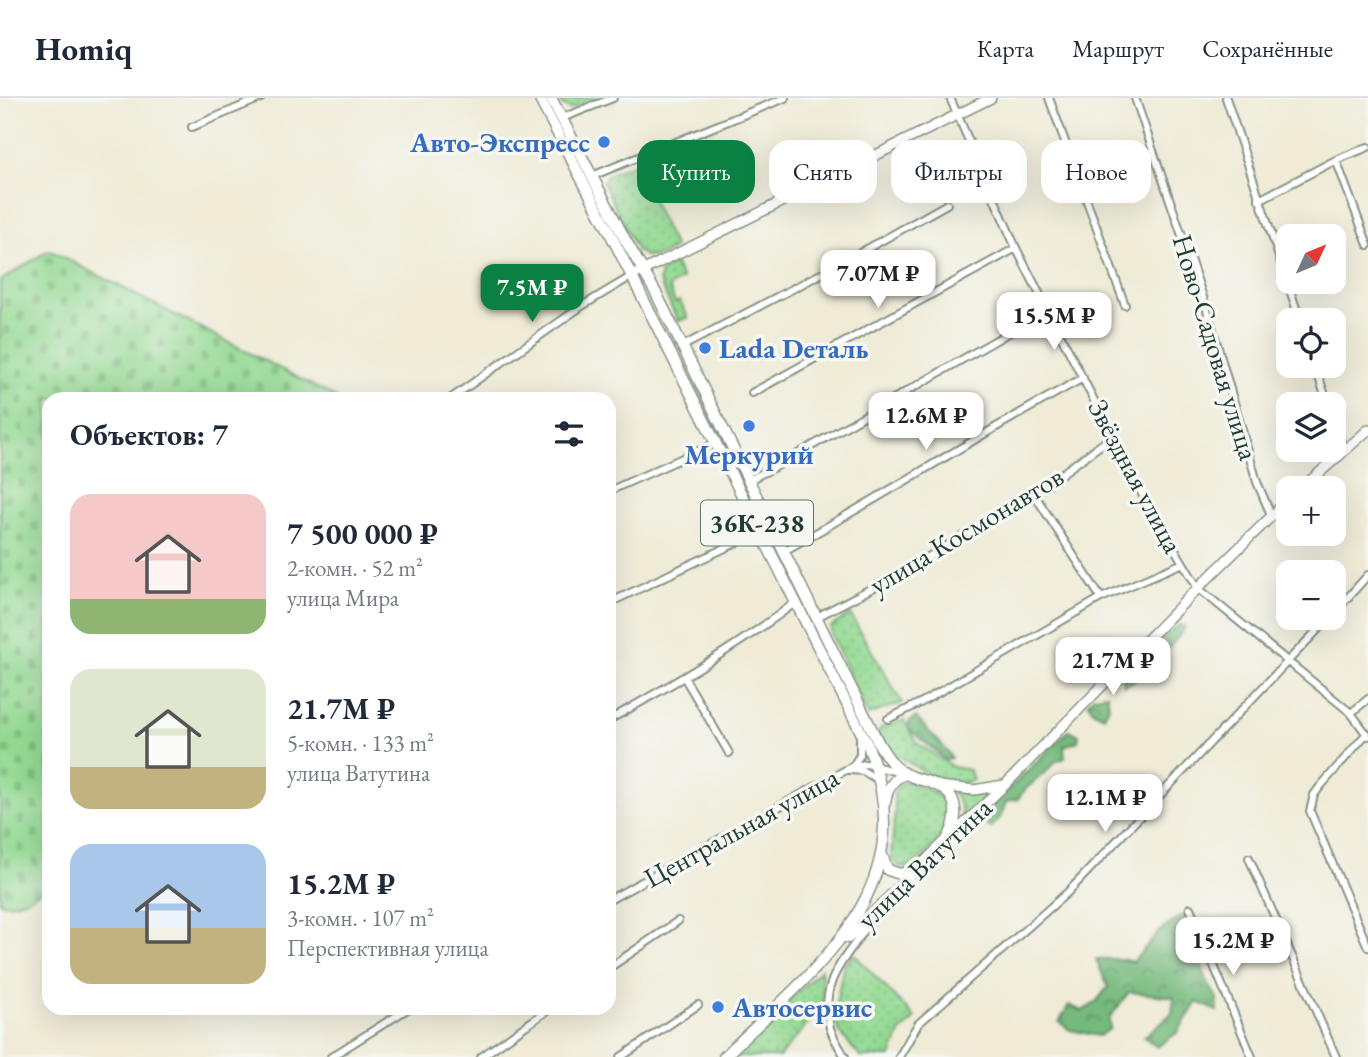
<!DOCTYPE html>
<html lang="ru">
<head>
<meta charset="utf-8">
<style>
	:root { --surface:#fff; --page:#f2f2f3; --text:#1f2937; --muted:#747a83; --line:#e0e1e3; --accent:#0b8043 }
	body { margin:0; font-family:"EB Garamond",serif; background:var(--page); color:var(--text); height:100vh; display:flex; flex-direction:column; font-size:26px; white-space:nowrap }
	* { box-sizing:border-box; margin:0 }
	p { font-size:23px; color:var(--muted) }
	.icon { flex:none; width:38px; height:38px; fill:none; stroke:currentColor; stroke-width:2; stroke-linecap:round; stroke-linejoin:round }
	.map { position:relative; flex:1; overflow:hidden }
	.sheet { position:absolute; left:42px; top:294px; width:574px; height:623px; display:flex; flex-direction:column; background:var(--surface); border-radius:21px; box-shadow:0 7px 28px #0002 }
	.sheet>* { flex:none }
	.top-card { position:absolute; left:637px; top:42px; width:625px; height:63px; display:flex; gap:14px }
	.needle { width:46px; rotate:46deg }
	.tools { position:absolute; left:1276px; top:126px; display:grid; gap:14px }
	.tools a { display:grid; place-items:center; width:70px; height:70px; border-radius:14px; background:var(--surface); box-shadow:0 7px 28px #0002; font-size:35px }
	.price { position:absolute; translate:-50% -60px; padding:0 16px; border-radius:14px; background:#fff; color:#222; font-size:23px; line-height:46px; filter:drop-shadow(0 2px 4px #0008) }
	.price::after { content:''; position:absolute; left:50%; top:42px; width:21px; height:16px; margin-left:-10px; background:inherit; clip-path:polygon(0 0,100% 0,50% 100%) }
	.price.current { background:var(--accent); color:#fff }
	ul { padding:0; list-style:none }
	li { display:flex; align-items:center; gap:21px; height:175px; padding:0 28px }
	li span { display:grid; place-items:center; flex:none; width:196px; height:140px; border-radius:21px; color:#555 }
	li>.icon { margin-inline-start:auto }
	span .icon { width:84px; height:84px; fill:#fffc; stroke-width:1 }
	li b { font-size:30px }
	h2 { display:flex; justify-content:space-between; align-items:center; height:84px; padding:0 28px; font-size:30px }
	.pill { padding:0 24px; border-radius:21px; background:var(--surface); box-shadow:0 7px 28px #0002; font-size:24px; line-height:63px }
	.pill.current { background:var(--accent); color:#fff }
	header { display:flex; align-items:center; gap:42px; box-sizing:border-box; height:98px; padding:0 35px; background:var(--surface); border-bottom:2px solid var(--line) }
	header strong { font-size:33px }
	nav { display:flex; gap:38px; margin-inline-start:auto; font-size:24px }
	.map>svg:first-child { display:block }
	.grass { fill:url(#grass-dots); stroke:#598b63; stroke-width:2 }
	.forest { fill:url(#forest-crowns); stroke:#4a7b58; stroke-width:2 }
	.cemetery { fill:url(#cemetery-stones); stroke:#598b63; stroke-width:2 }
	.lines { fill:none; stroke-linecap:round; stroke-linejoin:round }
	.street-casing { stroke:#879486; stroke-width:10 }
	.secondary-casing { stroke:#879486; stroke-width:12 }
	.primary-casing { stroke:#879486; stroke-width:13 }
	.street { stroke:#fff; stroke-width:6 }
	.secondary { stroke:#fff; stroke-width:9 }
	.primary { stroke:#fff; stroke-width:10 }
	.shop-dot { fill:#3f7fe0; stroke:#f6f6f2; stroke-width:2.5 }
	.labels { text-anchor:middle; stroke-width:7; stroke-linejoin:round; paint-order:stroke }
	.shield { fill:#f6f6f2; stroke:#60746d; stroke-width:2 }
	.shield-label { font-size:26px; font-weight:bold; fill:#1f3d34 }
	.shop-label { font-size:28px; font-weight:bold; fill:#366cbe; stroke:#f6f6f2; text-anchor:start }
	.street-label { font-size:28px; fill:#1f3d34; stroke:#f6f6f2 }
</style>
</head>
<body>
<header>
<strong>Homiq</strong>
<nav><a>Карта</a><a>Маршрут</a><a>Сохранённые</a></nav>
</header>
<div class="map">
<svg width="1368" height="959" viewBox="0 0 1368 959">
	<defs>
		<pattern id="grass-dots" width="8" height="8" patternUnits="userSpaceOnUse" patternTransform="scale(1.75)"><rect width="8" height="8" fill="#93d992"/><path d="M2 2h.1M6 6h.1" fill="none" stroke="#7ebb7e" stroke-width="1.8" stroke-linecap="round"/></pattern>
		<pattern id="forest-crowns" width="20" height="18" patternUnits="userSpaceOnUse" patternTransform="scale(1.75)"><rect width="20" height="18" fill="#76b97c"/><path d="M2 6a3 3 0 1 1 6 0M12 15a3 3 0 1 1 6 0" fill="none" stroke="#609866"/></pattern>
		<pattern id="cemetery-stones" width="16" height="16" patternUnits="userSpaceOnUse" patternTransform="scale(1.75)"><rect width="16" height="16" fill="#93d992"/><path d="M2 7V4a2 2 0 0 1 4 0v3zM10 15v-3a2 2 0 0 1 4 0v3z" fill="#7ebb7e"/></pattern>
	</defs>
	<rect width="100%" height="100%" fill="#f6f6f2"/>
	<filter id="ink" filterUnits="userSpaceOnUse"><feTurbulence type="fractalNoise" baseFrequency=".0143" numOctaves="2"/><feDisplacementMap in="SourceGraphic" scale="14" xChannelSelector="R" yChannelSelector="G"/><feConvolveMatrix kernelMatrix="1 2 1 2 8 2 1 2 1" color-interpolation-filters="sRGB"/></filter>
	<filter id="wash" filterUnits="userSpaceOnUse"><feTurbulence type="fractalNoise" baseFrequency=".00686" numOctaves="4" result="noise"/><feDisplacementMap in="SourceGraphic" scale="28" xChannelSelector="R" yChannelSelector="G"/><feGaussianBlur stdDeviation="1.57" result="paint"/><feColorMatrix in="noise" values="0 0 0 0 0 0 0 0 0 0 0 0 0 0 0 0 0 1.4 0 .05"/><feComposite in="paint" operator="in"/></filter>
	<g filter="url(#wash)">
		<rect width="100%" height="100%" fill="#efebd7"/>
		<path class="grass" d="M558,0H597L570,11L563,8Z
			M635,65L675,150C662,157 650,164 637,153L603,84L607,77Z
			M674,165L682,181L669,189L675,205L680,203L688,220L678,223L659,183L661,174Z
			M850,516L902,605L868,617L831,537V529Z
			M904,622L917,645L953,669L969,672L973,682C947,694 892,659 878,636L881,630Z
			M910,683C950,698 964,716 930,751C922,759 916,767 904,770L896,766L891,759L895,713L894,694L902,684Z
			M950,693L976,696L993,694L961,726C963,712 961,703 950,693Z
			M854,856L915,920L900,935L891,959H860L838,932L835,911L844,866Z
			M821,871L823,908L779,959H732Z"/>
		<path class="forest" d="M1180,526L1185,530L1166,554L1159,557L1154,546Z
			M1144,562L1149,568L1148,576L1124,588L1123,579L1135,566Z
			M1107,596L1109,608L1104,618L1094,613L1088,605L1093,598Z
			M916,619C924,631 947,648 951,660L946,662L908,630L909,624Z
			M1069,632L1079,637L1078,643L1064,648L1065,660L1056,663C1045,679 1028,684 1018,701L1006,704L1000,720L991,730L985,726L990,719L994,705Z
			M1188,813L1201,846V866L1208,886L1217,899V913L1197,904L1178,934L1157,949L1144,939L1172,915L1174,899L1129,894L1109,921L1110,931L1099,938L1070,932L1059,924L1069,907L1082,913L1095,905L1108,889L1096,861H1121L1133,864L1159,834Z"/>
		<path class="cemetery" d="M49,152L339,301H49V786C36,798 18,808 0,805V183Z"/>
	</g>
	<g filter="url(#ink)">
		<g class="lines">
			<g class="street-casing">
				<path id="street" d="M950,0L1016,150L1143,398L1198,490L1351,615L1368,638
					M1049,0L1125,207
					M1135,0L1205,205L1257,384L1271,417
					M1226,0L1300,222
					M562,20L613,0
					M192,29L261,0
					M1336,62L1368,147
					M592,78L785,0
					M1259,102L1336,62L1368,49
					M683,248L840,166L947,106
					M1315,268L1328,306
					M752,295L1016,150
					M450,301L582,208L632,178
					M1334,321L1344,354
					M747,383L777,368L1048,212
					M609,393L716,345
					M1034,396L1101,500
					M782,454C884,398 981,335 1083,280
					M609,505L761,433
					M1334,515L1368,477
					M815,520L903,474L1034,396L1113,338
					M684,579L729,655
					M1351,615L1368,601
					M888,621L922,604L1101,500L1183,465
					M609,622C673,586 737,549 796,504
					M1367,635L1319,690L1314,697L1310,713L1368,849
					M853,668L860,657V639
					M850,672L863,673L875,680
					M1249,760L1336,959
					M609,802L853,668L867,666L901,675
					M1190,810L1252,959
					M609,870L678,823
					M331,959L409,910
					M481,959L551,910
					M621,959L698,907
					M845,959C840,950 833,940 830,930C817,879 851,856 874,818
					M899,959L918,926L1068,794L1329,520"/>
			</g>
			<g class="secondary-casing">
				<path id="secondary" d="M632,178L991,0
					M1302,390L1368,332
					M939,688L974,692L1004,687
					M947,742L1006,686L1198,490L1288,402"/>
			</g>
			<g class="primary-casing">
				<path id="primary" d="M539,0L608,131L868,648C926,792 815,870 724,959
					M551,0L627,145L656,195L879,646C886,657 893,669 904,675C914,681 926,682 936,687C961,697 958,723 947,742L848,840
					M885,705C887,691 892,681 905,676
					M881,755L888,772L900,776L913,772"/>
			</g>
			<use href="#street" class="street"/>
			<use href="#secondary" class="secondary"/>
			<use href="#primary" class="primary"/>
		</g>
	</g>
	<g class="shop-dot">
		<circle cx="604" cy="44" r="7"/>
		<circle cx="705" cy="250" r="7"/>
		<circle cx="749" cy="328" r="7"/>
		<circle cx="718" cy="909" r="7"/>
	</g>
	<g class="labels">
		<rect class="shield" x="701" y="402.5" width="112" height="45" rx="5"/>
		<g class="shield-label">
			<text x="757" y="434">36К-238</text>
		</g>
		<g class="shop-label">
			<text x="590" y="54" text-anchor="end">Авто-Экспресс</text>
			<text x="719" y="260">Lada Dеталь</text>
			<text x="749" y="366" text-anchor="middle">Меркурий</text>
			<text x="732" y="919">Автосервис</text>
		</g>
		<g class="street-label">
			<text transform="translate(1216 249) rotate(73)" y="10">Ново-Садовая улица</text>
			<text transform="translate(1136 378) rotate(62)" y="10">Звёздная улица</text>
			<text transform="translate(966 432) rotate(-31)" y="10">улица Космонавтов</text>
			<text transform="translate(741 729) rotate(-29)" y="10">Центральная улица</text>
			<text transform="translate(924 765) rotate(-44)" y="10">улица Ватутина</text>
		</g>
	</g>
</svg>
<div class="tools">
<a><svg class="needle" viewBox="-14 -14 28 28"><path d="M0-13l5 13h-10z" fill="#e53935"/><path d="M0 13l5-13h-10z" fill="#747a83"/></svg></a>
<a><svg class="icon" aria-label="locate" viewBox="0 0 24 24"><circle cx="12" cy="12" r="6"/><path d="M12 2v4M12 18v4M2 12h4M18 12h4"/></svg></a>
<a><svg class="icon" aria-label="layers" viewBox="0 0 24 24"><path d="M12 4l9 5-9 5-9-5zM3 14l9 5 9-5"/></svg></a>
<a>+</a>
<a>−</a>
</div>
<b class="price" style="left:878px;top:212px">7.07M ₽</b>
<b class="price current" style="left:532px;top:226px">7.5M ₽</b>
<b class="price" style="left:1054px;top:254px">15.5M ₽</b>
<b class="price" style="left:926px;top:354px">12.6M ₽</b>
<b class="price" style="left:1113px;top:599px">21.7M ₽</b>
<b class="price" style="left:1105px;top:736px">12.1M ₽</b>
<b class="price" style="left:1233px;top:879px">15.2M ₽</b>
<div class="top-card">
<a class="pill current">Купить</a>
<a class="pill">Снять</a>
<a class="pill">Фильтры</a>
<a class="pill">Новое</a>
</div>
<section class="sheet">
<h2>Объектов: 7<svg class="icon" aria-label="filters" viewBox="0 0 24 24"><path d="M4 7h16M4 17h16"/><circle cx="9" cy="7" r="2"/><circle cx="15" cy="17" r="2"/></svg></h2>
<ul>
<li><span style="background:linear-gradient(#f6c9c9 75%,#8fb573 0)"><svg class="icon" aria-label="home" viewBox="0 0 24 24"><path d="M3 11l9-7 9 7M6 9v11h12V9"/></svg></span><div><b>7 500 000 ₽</b><p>2-комн. · 52 m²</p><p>улица Мира</p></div></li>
<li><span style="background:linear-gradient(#dfe7d0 70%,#c2b280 0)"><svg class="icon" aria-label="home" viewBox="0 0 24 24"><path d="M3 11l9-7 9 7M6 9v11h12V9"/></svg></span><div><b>21.7M ₽</b><p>5-комн. · 133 m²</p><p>улица Ватутина</p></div></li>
<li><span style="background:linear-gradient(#a9c7e8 60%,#c2b280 0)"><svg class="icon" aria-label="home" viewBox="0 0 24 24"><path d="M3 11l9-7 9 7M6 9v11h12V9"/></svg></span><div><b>15.2M ₽</b><p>3-комн. · 107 m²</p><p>Перспективная улица</p></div></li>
</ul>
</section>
</div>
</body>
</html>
